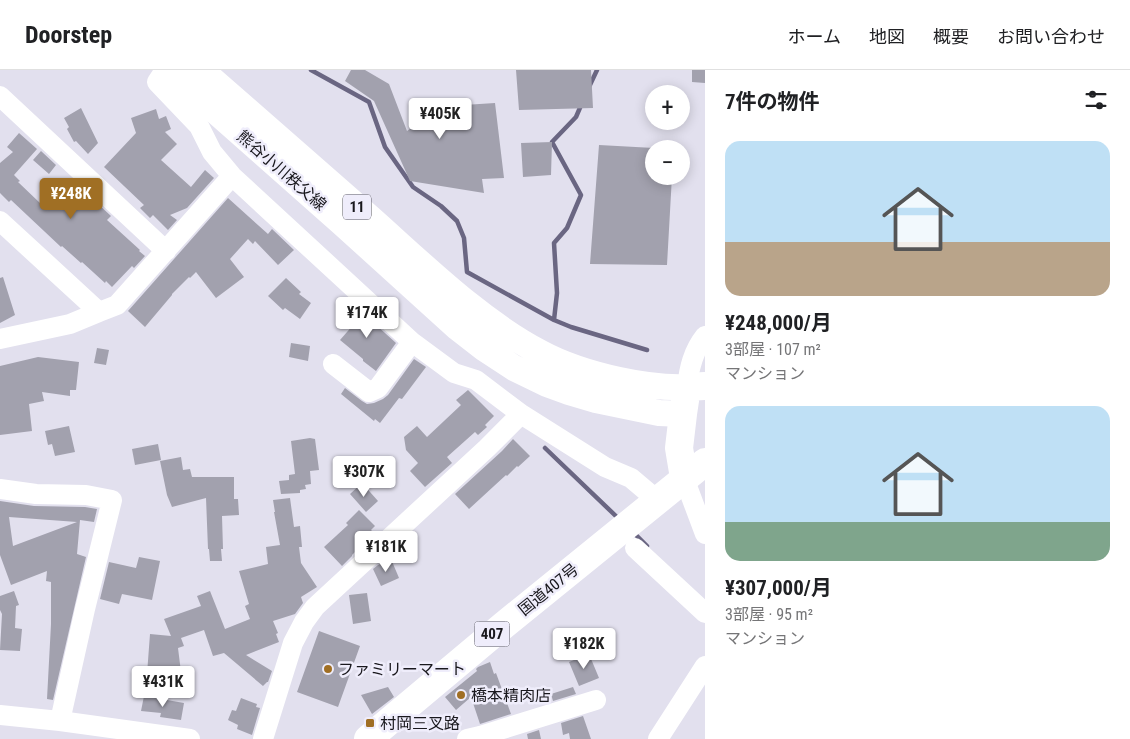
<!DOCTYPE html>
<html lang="ja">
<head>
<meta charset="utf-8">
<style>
	:root { --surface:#fff; --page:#f2f2f2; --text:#202124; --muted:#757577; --line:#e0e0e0; --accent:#a06f24 }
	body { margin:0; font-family:"Roboto Condensed","Noto Sans JP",sans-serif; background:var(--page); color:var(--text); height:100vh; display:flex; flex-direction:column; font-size:19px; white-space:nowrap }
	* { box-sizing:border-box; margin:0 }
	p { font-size:16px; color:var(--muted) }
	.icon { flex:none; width:28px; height:28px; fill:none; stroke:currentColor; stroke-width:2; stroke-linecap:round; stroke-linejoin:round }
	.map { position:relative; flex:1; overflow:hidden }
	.drawer { display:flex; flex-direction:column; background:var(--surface); width:425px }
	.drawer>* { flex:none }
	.buttons { position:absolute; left:645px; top:15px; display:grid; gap:10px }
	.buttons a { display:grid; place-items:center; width:45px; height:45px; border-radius:50%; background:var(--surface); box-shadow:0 2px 12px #0003; font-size:25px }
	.price { position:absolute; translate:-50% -42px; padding:0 11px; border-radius:5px; background:#fff; color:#222; font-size:16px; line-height:32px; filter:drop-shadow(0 1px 2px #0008) }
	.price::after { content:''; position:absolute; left:50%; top:30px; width:15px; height:11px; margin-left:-8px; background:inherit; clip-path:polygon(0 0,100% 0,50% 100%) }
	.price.on { background:var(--accent); color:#fff }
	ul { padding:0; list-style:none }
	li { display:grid; align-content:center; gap:10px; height:265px; padding:0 20px }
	li span { display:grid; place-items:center; height:155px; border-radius:15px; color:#555 }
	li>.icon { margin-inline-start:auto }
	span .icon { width:90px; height:90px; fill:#fffc; stroke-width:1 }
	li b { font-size:21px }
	h2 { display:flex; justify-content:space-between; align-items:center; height:60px; padding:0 20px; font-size:21px }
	header { display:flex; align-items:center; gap:30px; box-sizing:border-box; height:70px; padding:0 25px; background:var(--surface); border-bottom:1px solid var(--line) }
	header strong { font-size:24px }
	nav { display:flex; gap:28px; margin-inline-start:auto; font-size:18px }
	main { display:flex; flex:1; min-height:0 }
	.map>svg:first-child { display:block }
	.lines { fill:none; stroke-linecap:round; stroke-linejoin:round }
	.stream { stroke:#6a6682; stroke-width:4.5 }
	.building { fill:#a2a1ae; fill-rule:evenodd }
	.minor { stroke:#fff; stroke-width:20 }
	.major { stroke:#fff; stroke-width:26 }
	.highway { stroke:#fff; stroke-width:28 }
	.poi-dot { fill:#a06f24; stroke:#efedfb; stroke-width:2 }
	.labels { text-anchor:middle; stroke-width:5; stroke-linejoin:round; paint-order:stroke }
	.shield { fill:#efedfb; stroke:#595860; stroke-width:1 }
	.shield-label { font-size:15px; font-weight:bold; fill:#19181d }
	.street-label { font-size:16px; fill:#19181d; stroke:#efedfb }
	.poi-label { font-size:16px; fill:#19181d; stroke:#efedfb; text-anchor:start }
</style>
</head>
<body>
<header>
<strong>Doorstep</strong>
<nav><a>ホーム</a><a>地図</a><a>概要</a><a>お問い合わせ</a></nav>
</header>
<main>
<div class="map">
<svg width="705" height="669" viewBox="0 0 705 669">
	<rect width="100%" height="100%" fill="#e2e0ee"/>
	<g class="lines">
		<path class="stream" d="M311,0L369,32L385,77L413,117L441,136L457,151L464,168L467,202L554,250L571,257L647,280
			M589,17L597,0
			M554,250L557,223L554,173L567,158L581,125L552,72L576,47L582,33
			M545,378L620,450
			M633,462L647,476"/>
	</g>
	<path class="building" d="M351,0H365L389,14L407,61L418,53L440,56L439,43L466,41L464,35L495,33L504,108L482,109L484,123L410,111L374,31L345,11Z
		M516,0H591L593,38L519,40Z
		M692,0H705V13L692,12Z
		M81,38L98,73L88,84L76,71L74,72L67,59L69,57L64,48Z
		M156,39L159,49L166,46L171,59L165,62L177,74L161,90L191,117L205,100L214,108L187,138L170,145L177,150L168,160L153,145L150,148L140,138L144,135L104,97L136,63L131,48Z
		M19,63L37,79L14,105L20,111L18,112L40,133L58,114L75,128L79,124L80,126L84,121L111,146L107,150L140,180L139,181L145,186L134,198L132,196L112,217L106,211L105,213L82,192L81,193L62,176L61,177L11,130L9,132L0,123V93L13,82L7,77Z
		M552,72L551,105L523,107L521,73Z
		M599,75L654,78V106H672L667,195L590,194Z
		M41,81L56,95L49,104L33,90Z
		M228,128L268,164L272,159L294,180L278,195L255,171L253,174L248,169L230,189L244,207L216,228L196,202L190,208L189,207L172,224V225L145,257L128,241Z
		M3,207L15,245L0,253V208Z
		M286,208L301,222L299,224L311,233L300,249L285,238L283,240L268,226Z
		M353,234L396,273L376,301L363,291V289L340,270L354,254L347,248L350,245L347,242Z
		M291,273L310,276L308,291L289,287Z
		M97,278L109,280L106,295L94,293Z
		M38,287L79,292L76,320H70V326L42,322L44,331L29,334L32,361L0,365V296Z
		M414,289L426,297L402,329L399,328L380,353L375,349L374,351L341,324L345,318L362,331L367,334L374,333L383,329L388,325Z
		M468,320L494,346L485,355L487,357L478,365L475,362L447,387L452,393L425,417L410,401L418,393L406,380L404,367L417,356L427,367L461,335L456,330Z
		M69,356L75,382L55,386L52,374L48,375L45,361Z
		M310,368L315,369L319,400L310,401L311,414L305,415L306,419L300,420V423L281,424L279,411L289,410V405L295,404L291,371Z
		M513,369L530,386L518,397L517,396L507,406L506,405L469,439L455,424L502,381Z
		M158,374L161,390L135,395L132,379Z
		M181,387L183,400L190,399L192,407H234V429H238L239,445L222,446L223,479H221L222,491H210L209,479H208L206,428L172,437L167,425L160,391Z
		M362,413L378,431L366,442L350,424Z
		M290,428L294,457L300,456L302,477H299L301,493L317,517L301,527L303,533L295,544L273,551L278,563L276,564L279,572L246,585L272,601L268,612H267L263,616L224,583L213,586L204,560L181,568L184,576L178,578L182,610L147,614L149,604H147L150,564L171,566L164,549L201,536L197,526L210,521L225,559L250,549L245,536L249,534L239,501L268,494L266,477L280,475L274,442H275L273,430Z
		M0,431L34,436L85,437L97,439L94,452L80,450L77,484L86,487L53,630L47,629L51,554V512L46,511L47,501L11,515L0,485ZM9,447L77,452L13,476Z
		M359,440L375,456L371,460L374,463L352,485V486L342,496L324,477L348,455L346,453Z
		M139,487L160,491L152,530L122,524L119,534L100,529L109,492L136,498Z
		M391,489L399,508L381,516L373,499L378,495Z
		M14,521L19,535L16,536L15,558L22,559L20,581L0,580L2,544L0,540V526Z
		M367,523L371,551L353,554L349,525Z
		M319,561L360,576L338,637L297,622Z
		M589,584L599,608L579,616L569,592Z
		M490,592L494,604L496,603L511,644L480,654L471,627L456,640L445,627L477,601L476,599L478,597Z
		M388,617L394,627L372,644L361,625Z
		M573,617L576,624L553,631L551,624Z
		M144,626L184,633L181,650L160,647L161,643L141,641Z
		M241,628L257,634L256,637L260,638L252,665L237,659L238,655L228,650L232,640L236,641Z
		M583,646L591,669H570L569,663L563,665L561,653Z
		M539,660L541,669H528L527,664Z"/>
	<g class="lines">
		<path class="minor" d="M165,0L157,12L199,56L212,82L232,106L412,272L454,303L476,310L521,344L605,397L631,408L657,430
			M0,26L166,181
			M0,151L99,242L117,235L232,106
			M0,269L70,254L99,242
			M333,294L369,322L378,318L412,272
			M687,317C689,298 693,281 705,266
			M684,408L705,464
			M0,419L36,424L86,425L112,430L85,539L60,651
			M635,478L705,543
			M0,645L60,651L190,669
			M263,669L293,573L304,552L315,537L487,378L521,344
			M467,669L480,666L596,630
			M658,669L705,596"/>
		<path class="major" d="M169,0L342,153L458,258L485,279L514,298L547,314L569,322L596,330L659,343L683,344
			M201,0C257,49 313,98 369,147C422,194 478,250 541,283C565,296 592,304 619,310C642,315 664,318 687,317"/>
		<path class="highway" d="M684,408L679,378L683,344L687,317L705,316
			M368,669L504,555L705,392"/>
	</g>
	<g class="poi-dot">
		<circle cx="328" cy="599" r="5"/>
		<circle cx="461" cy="625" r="5"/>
		<rect x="365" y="648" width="10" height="10" rx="2.5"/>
	</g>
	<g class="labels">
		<g class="shield">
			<rect x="343" y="124.5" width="28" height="25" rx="4"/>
			<rect x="474.5" y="551.5" width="35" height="25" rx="4"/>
		</g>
		<g class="shield-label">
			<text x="357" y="142">11</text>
			<text x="492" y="569">407</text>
		</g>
		<g class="street-label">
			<text transform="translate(282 100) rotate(41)" y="6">熊谷小川秩父線</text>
			<text transform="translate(548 519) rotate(-39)" y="6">国道407号</text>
		</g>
		<g class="poi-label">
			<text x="338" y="605">ファミリーマート</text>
			<text x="471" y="631">橋本精肉店</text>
			<text x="380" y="659">村岡三叉路</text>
		</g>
	</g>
</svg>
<div class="buttons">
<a>+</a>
<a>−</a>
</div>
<b class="price" style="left:440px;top:70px">¥405K</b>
<b class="price on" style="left:71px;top:150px">¥248K</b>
<b class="price" style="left:367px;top:269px">¥174K</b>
<b class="price" style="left:364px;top:428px">¥307K</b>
<b class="price" style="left:386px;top:503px">¥181K</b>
<b class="price" style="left:584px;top:600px">¥182K</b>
<b class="price" style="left:163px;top:638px">¥431K</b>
</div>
<section class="drawer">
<h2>7件の物件<svg class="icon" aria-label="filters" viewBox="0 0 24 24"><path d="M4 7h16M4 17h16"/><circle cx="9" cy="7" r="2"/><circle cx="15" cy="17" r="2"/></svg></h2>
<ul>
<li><span style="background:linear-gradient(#bfe0f5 65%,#b9a48a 0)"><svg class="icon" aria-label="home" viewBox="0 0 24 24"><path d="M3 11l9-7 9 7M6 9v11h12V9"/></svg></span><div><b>¥248,000/月</b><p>3部屋 · 107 m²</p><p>マンション</p></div></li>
<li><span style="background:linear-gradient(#bfe0f5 75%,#7fa58c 0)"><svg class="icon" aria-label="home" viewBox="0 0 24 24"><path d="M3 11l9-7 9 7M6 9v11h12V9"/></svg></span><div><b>¥307,000/月</b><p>3部屋 · 95 m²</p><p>マンション</p></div></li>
</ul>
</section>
</main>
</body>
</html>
